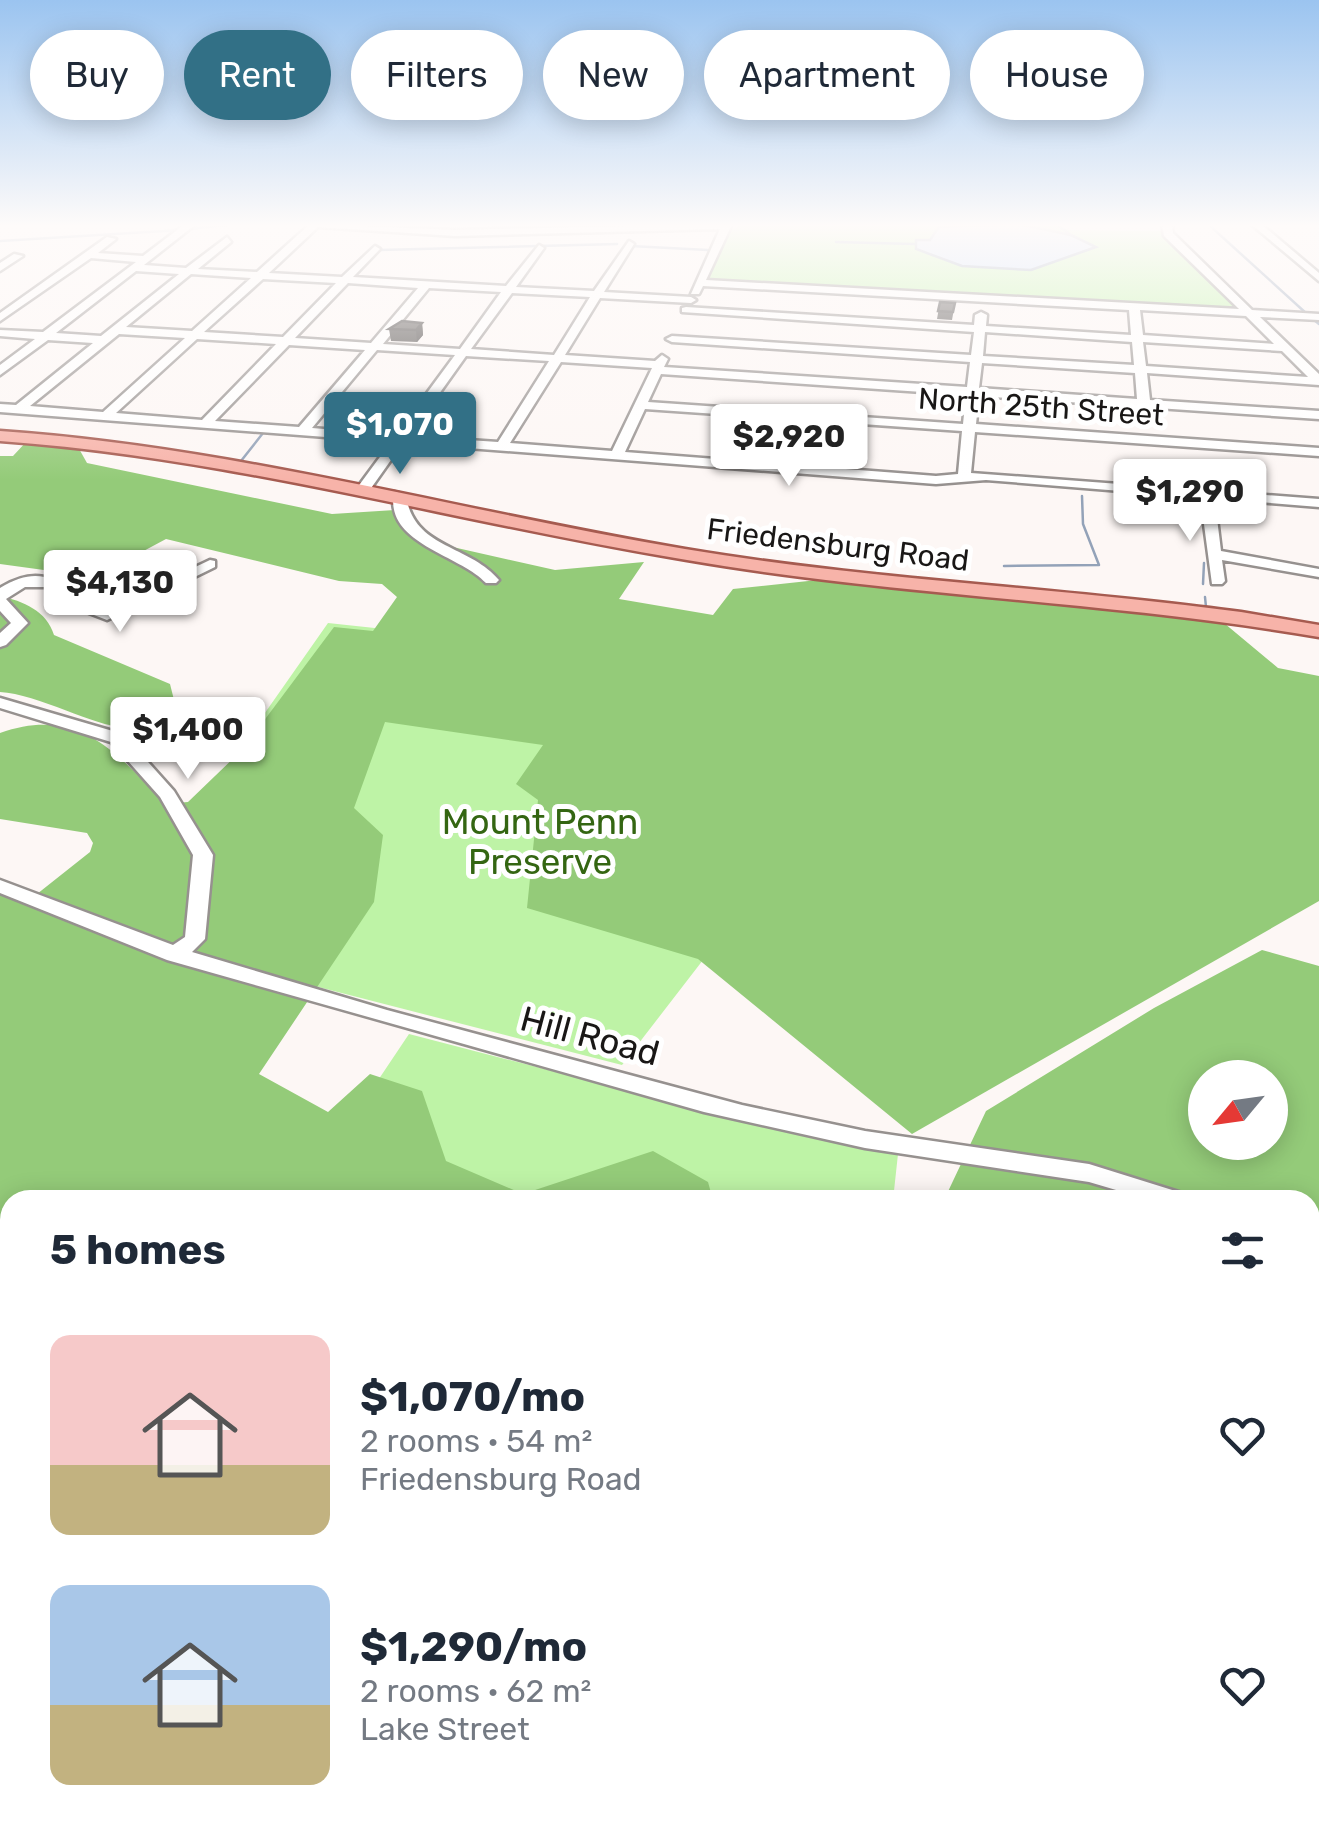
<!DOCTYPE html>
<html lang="en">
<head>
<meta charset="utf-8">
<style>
	:root { --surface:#fff; --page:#f2f2f3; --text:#1f2937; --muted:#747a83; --accent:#327086 }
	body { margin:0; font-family:Rubik,sans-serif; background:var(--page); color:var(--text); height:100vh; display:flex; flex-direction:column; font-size:38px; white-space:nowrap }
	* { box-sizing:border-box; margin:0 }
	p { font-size:32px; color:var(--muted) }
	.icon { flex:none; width:55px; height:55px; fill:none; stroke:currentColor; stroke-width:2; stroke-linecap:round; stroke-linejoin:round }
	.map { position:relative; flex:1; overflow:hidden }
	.drawer { position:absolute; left:0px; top:1190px; width:1320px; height:642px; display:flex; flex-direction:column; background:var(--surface); border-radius:30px 30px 0 0; box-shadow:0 5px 25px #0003 }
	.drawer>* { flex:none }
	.hud { position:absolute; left:30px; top:30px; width:1260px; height:90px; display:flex; gap:20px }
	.needle { width:65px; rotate:241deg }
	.fabs { position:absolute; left:1188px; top:1060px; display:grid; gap:20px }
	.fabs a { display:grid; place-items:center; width:100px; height:100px; border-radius:50%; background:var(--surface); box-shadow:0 5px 25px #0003; font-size:50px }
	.price { position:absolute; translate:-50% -85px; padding:0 22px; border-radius:10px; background:#fff; color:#222; font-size:32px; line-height:65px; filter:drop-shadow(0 2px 5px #0008) }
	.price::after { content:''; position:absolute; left:50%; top:60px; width:30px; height:22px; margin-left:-15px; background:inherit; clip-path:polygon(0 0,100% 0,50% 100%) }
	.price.active { background:var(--accent); color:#fff }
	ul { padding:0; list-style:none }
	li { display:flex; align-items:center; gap:30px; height:250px; padding:0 50px }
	li span { display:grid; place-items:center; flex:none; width:280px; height:200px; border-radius:20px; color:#555 }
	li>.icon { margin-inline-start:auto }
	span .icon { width:120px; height:120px; fill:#fffc; stroke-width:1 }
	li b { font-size:42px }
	h2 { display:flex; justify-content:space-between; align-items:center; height:120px; padding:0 50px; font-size:42px }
	.tag { padding:0 35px; border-radius:45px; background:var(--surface); box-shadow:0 5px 25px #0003; font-size:35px; line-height:90px }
	.tag.active { background:var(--accent); color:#fff }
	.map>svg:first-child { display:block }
	.green { fill:#bef3a6 }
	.forest { fill:#94cb79; fill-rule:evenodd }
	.water { fill:#c7ddfd; stroke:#93a2b8; stroke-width:2.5 }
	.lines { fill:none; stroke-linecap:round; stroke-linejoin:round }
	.stream-far1 { stroke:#93a2b8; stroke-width:2.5 }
	.stream { stroke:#93a2b8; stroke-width:5 }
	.minor-casing { stroke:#96918f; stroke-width:5 }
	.major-casing { stroke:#a65b50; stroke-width:5 }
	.minor { fill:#fff; fill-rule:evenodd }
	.major { fill:#f7b3a9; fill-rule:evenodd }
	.wall { fill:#494543 }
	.shaded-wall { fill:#3c3837 }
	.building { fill:#55504e; stroke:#3c3837; stroke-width:2.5 }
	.labels { text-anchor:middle; stroke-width:10; stroke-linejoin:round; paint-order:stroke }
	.far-street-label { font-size:30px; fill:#191716; stroke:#fff }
	.park-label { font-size:35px; fill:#346612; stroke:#fff }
	.street-label { font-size:35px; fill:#191716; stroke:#fff }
</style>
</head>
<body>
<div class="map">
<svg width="1319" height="1832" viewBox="0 0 1319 1832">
	<rect width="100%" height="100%" fill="#fdf7f5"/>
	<path class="green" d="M743,224H1056L1069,230L1167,231L1254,317L699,283L728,231Z
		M328,623L825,676L703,960L622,1065L240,967L116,925Z
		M0,894L40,1038L344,1131L409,1034L811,1138L898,1154L893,1200H10V1822L0,1832Z"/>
	<path class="forest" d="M27,441L78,447L87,463L332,514L395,510L435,543L555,570L644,562L619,599L713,615L733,589L836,578L1218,618L1278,668L1319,676V901L912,1134L698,959L527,908L538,800L516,784L543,745L385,722L354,808L383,835L374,902L259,1074L328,1112L370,1074L422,1091L446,1161L523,1194L653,1151L708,1182L713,1200H10V1616L0,1621V884L37,894L90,852L93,843L87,833L0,819V733C77,705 118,752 164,804L188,802L242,750L334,627L373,631L397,597L382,584L339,581L166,539L95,577L0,564V456H13Z
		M0,596C23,601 47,611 54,635L170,684L175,704C160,713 142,726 124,727C98,728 38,694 0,692Z
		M1262,950L1319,966V1311L1310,1316V1200H944L986,1111L1154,1008ZM1205,1078H1270V1142H1205Z
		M10,1703V1822H1310V1776L1319,1778V1832H0V1709Z"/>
	<path class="water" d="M1018,224L1071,235L1096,247L1031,270L962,266L916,249V240H930L939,227Z"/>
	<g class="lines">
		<path class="stream-far1" d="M1056,224L1071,235
			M1208,224L1307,314
			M189,229L239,224
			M0,241L180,230
			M836,242L915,244
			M631,246L708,250
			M379,250L617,244
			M1314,320L1319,324
			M241,461L263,433
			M1004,566L1099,565L1083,524L1082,496
			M1203,584L1204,563
			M1205,597L1206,607"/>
		<path class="stream" d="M1146,1822L1156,1832
			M1165,1832L1185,1822"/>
		<g class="minor-casing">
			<path id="minor" d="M185,224H196L144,265L186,268L227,237L231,242L198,269L257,272L310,224L455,230L732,224L706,280L1239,309L1164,236L1162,224H1172L1173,233L1252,310L1319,314V320L1260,317L1319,374V385L1147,373L1150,400L1319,411V419L979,396L976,424L1319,448V456L975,432L971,473L1319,499V507L1210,498L1215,502L1221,551L1319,569V577L1222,560L1225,581L1222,584H1212L1201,502L1207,498L986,480L936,484L403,443L369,491L364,492L357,488L391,442L0,412V404L16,405L93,343L48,340L0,375V365L35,339L0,336V330L43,332L136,262L91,258L0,321V313L107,237L116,239L98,253L143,256ZM318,227L455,236L720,229L691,294H699L703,286L1129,310L1131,335L986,326L987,315L981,312L975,315L974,325L686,307L682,308V312L974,332L971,355L672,336L666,339L672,342L970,362L967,387L664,367L668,359L662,355L655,361L565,355L600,298L691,303L696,300L691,297L604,292L634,244L629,241L594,291L516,287L544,248L539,245L506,286L353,277L380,249L375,246L342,277L269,273ZM136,271L179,274L101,336L56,333ZM191,274L251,278L192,331L126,327ZM263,279L336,283L283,337L204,332ZM348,283L418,288L371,343L295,338ZM429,288L501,292L460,349L383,344ZM512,293L590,297L554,355L471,349ZM1140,310L1246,316L1274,344L1143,335ZM985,332L1132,342L1134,365L983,356ZM119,334L185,338L103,412L30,406ZM197,339L276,344L202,420L116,413ZM1143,342L1282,351L1308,377L1146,366ZM289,345L365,350L299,427L215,421ZM377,350L455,355L396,435L312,428ZM466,356L549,361L498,442L409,436ZM561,362L652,368L612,451L510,443ZM982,363L1135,373L1137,399L979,388ZM661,374L966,395L963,424L648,402ZM645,409L962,431L958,474L936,476L625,452Z
				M1251,224H1261L1319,273V281Z
				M14,254L23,256L0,271V263Z
				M394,492L406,495C413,549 469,544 499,580L496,583H486C459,554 384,544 394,492Z
				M210,560L215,561V567L107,620L81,610L49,587H25L6,599L28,623L6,645L0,647V633L11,623L0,611V588C50,557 66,594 105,610Z
				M0,698L123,734L174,791L213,855L205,939L192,952L387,1010L742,1105L865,1131L1089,1164L1185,1194L1188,1200H1150L1089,1182L865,1148L704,1112L167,960L0,893V880L173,945L185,937L193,855L160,797L111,742L0,708Z
				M1310,1342L1319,1345V1410L1310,1407Z"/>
		</g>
		<g class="major-casing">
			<path id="major" d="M0,431C233,447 455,510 685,549C869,580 1056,587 1241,612L1319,625V637C1109,601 896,596 687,560C455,522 236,458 0,441Z"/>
		</g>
		<use href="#minor" class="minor"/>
		<use href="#major" class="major"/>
	</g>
	<path class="wall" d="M940,302L955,303L952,320L937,319Z
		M422,323L423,335L417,342L391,341L389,329Z"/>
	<path class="shaded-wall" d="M422,323L423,335L417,342L416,330Z"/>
	<path class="building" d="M940,302L955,303L953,312L938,311Z
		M402,321L422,323L416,330L389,329Z"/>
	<linearGradient id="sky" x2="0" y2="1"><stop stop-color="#9bc4f0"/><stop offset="0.47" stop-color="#fefbfa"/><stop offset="1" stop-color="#fefbfa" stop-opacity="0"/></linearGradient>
	<rect width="1319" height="480" fill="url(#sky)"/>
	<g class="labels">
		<g class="far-street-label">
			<text transform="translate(1041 407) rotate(4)" y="10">North 25th Street</text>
			<text transform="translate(838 545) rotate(7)" y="10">Friedensburg Road</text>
		</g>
		<g class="park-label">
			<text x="540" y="834">Mount Penn<tspan x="540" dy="40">Preserve</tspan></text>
		</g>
		<g class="street-label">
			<text transform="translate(590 1036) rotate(15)" y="12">Hill Road</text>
		</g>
	</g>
</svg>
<div class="fabs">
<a><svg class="needle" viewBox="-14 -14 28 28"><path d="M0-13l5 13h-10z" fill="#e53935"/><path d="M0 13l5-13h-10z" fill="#747a83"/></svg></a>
</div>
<b class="price active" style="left:400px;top:477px">$1,070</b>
<b class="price" style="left:789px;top:489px">$2,920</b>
<b class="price" style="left:1190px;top:544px">$1,290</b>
<b class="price" style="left:120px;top:635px">$4,130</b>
<b class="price" style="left:188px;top:782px">$1,400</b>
<div class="hud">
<a class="tag">Buy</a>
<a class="tag active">Rent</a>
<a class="tag">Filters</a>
<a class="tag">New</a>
<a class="tag">Apartment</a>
<a class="tag">House</a>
</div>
<section class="drawer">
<h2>5 homes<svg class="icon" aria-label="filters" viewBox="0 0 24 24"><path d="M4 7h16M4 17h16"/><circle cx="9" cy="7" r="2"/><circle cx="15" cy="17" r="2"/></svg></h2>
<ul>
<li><span style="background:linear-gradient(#f6c9c9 65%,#c2b280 0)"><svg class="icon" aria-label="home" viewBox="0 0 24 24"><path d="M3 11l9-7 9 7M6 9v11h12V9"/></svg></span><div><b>$1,070/mo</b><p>2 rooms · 54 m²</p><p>Friedensburg Road</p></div><svg class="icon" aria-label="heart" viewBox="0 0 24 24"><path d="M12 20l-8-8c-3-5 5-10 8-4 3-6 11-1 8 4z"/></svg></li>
<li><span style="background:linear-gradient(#a9c7e8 60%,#c2b280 0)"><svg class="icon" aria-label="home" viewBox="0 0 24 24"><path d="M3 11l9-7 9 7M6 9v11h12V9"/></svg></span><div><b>$1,290/mo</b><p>2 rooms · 62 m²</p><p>Lake Street</p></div><svg class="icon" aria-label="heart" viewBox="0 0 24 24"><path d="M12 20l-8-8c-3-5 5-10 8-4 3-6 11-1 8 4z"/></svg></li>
</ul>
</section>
</div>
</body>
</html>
